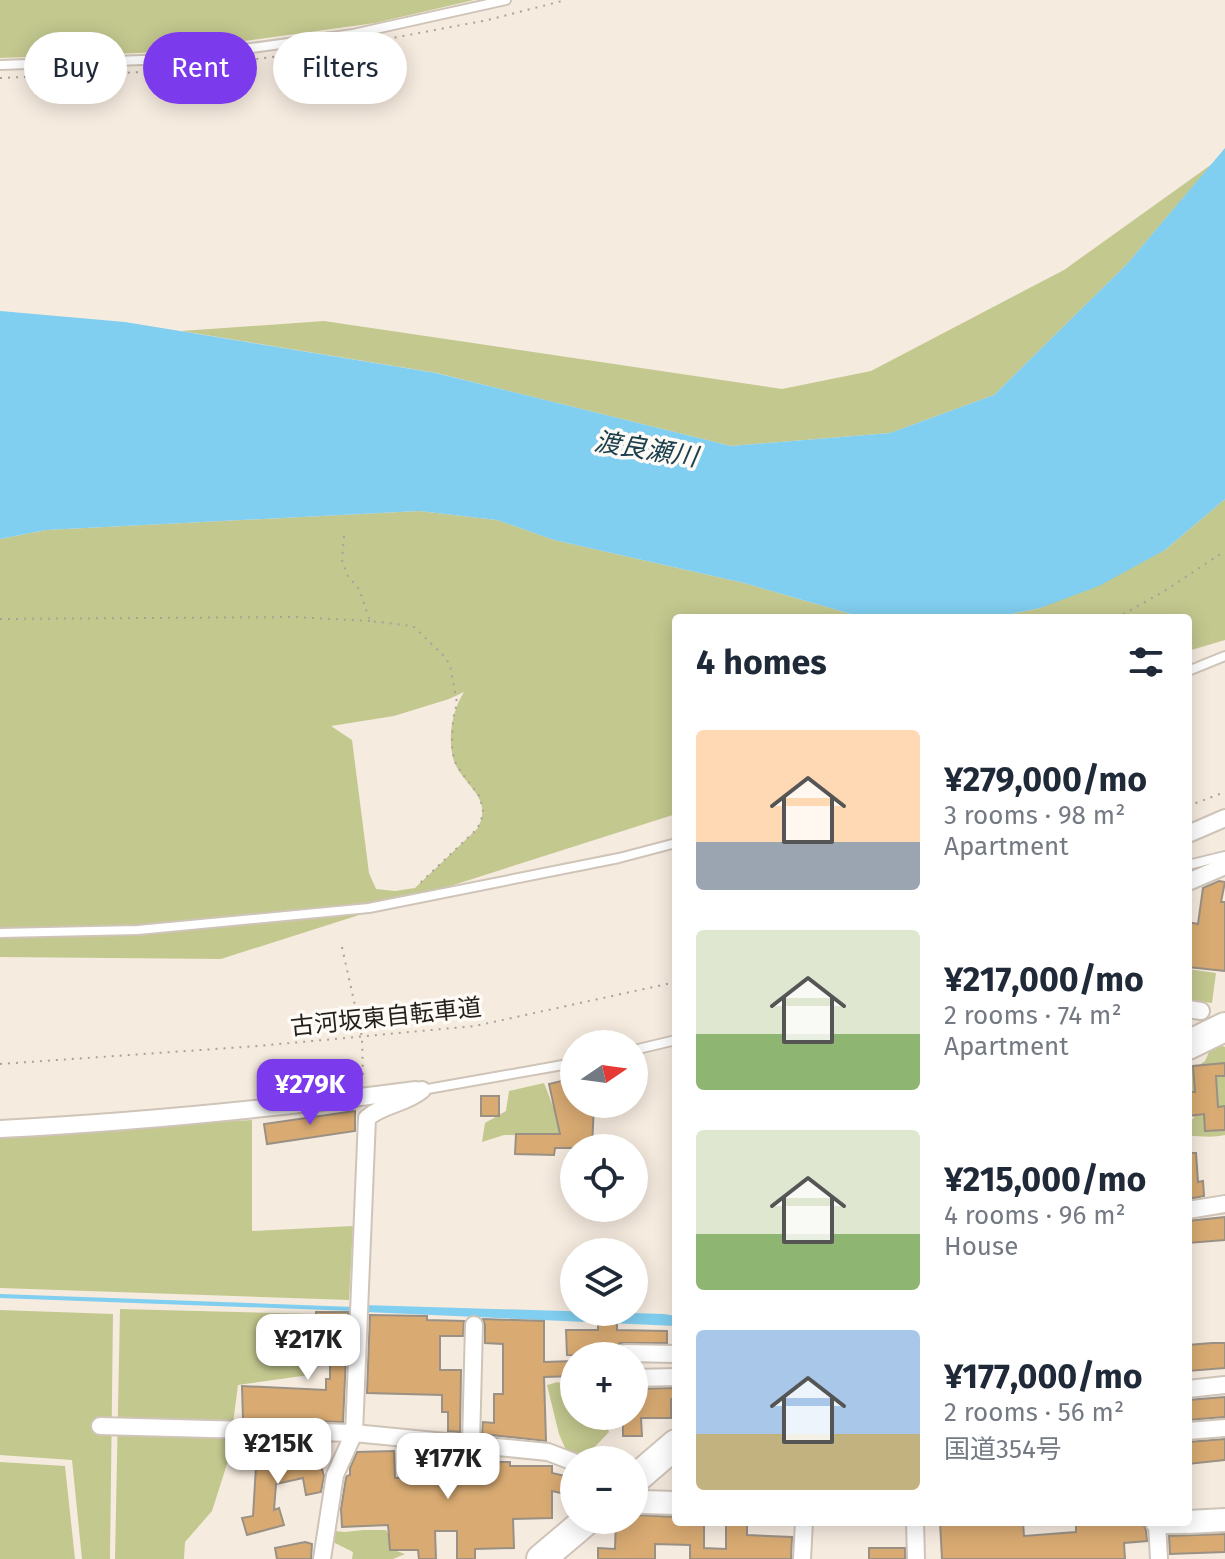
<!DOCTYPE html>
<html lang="en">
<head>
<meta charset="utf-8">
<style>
	:root { --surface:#fff; --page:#f6f6f7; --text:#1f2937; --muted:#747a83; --accent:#7c3aed }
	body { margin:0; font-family:"Fira Sans","Noto Sans JP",sans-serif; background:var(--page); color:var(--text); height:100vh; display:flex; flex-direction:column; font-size:30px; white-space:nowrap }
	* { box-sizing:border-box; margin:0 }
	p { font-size:26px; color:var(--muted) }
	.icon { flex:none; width:44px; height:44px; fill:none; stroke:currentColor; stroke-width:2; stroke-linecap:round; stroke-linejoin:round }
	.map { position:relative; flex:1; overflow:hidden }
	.details { position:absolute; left:672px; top:614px; width:520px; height:912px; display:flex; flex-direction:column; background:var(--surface); border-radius:8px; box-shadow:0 4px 20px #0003 }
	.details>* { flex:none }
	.guide { position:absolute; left:24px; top:32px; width:528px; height:72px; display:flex; gap:16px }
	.needle { width:52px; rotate:77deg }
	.buttons { position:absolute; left:560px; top:1030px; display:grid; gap:16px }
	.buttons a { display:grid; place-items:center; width:88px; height:88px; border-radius:50%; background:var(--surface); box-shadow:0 4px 20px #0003; font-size:40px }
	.price { position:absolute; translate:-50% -68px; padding:0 18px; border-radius:16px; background:#fff; color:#222; font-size:26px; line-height:52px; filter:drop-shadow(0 2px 4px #0008) }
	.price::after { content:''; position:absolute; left:50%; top:48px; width:24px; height:18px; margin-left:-12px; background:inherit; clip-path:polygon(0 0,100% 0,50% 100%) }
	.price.on { background:var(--accent); color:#fff }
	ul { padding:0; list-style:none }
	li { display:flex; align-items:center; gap:24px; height:200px; padding:0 24px }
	li span { display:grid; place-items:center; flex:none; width:224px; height:160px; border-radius:8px; color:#555 }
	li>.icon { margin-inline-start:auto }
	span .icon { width:96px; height:96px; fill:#fffc; stroke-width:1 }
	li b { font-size:34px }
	h2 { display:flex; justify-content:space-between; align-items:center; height:96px; padding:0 24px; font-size:34px }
	.pill { padding:0 28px; border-radius:36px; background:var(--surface); box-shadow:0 4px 20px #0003; font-size:28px; line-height:72px }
	.pill.on { background:var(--accent); color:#fff }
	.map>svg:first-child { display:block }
	.green { fill:#c3c88f; fill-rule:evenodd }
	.water { fill:#80cef0 }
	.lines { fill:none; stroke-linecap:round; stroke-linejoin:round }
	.stream { stroke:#80cef0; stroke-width:4 }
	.building { fill:#d9ab73; stroke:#9a9084; stroke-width:2 }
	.lane-casing { stroke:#cfc4b8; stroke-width:12 }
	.street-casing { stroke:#cfc4b8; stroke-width:20 }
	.secondary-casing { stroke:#cfc4b8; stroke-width:26 }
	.highway-casing { stroke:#cfc4b8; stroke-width:32 }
	.path { stroke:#aaa298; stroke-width:2; stroke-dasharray:2 6; stroke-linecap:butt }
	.lane { stroke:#fff; stroke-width:8 }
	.street { stroke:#fff; stroke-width:16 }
	.secondary { stroke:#fff; stroke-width:22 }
	.highway { stroke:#fff; stroke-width:28 }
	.labels { text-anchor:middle; stroke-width:7; stroke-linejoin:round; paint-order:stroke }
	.street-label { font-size:24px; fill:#231f1a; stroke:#fefaf5 }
	.water-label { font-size:26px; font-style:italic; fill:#1d404f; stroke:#fefaf5 }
</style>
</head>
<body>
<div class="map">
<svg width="1225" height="1559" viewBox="0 0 1225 1559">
	<rect width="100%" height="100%" fill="#f6ebdf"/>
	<path class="green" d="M0,0H474L375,23L165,52L0,58Z
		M1212,164L1127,264L994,395L890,433L731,446L437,373L181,331L324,321L782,389L871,371L1064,270Z
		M1225,499V640L1188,651V618H992L1040,608L1165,550Z
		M419,511L497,520L554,540L744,583L865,618H676V814L221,959L0,957V539L46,530ZM464,692C452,710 447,740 454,761C463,786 495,798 477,829L415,888L395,891L376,889L369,873L352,740L331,726L394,716L449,699Z
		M1188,969L1216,973L1212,1003L1188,1000Z
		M1220,1045L1225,1047V1135C1212,1138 1201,1136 1188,1136V1125L1198,1112L1188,1108V1073L1205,1061L1210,1050Z
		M544,1083L562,1130L559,1136L504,1135L482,1142L485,1123L506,1111L509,1091Z
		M252,1120V1231L353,1226L349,1300L0,1288V1134Z
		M120,1309L311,1314L309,1375L238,1385L228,1461L212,1511L185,1542L184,1559H115Z
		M0,1310L113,1314L110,1559H82L72,1460L0,1455Z
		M558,1382L574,1392V1416H603L609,1432L590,1452L576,1453L566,1450L559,1434L547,1385Z
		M0,1462L65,1466L75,1559H0Z
		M363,1530H386L393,1542L394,1550L405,1554L393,1559H352L353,1552L333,1542L335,1531L345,1532Z"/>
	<path class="water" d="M1225,148V499L1165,550L1099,586L1040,608L992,618H865L744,583L554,540L497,520L419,511L46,530L0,539V311L125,322L436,373L731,446L890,433L994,395L1127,264Z
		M363,1305L664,1314L676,1316V1326L366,1312Z"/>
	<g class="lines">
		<path class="stream" d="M0,1296L355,1309"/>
	</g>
	<path class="building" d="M1219,881L1225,882L1221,902H1225V971L1188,967V922L1198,924L1203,888Z
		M1225,1063V1076H1216L1218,1107L1225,1106V1130L1205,1131L1204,1114L1188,1116V1092H1195L1193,1066Z
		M570,1079L574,1080V1104H594L592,1148H555L554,1155L515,1154L516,1134H560L549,1084Z
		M481,1096H499V1116H481Z
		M355,1111V1131L267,1144L264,1124Z
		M1188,1153H1196L1198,1182L1203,1181L1204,1196L1188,1199Z
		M1225,1217V1240L1188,1243V1221Z
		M316,1312H348L343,1422L243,1419L242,1386L326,1390V1379H330V1354H315Z
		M370,1315L427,1316V1320L464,1321L463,1336H440V1370H461L460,1432L448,1431V1412H442V1395L367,1393Z
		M483,1319L544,1321V1362L574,1361V1376L544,1377L546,1441L482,1434L483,1422L494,1423V1394H503V1344L485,1343V1325Z
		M598,1324H617V1330L667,1331V1343H620L615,1348V1356L567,1355L566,1330H598Z
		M1212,1343H1225V1368L1188,1371V1345Z
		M674,1388V1399H671V1418H641L642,1436H623V1416H634L635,1389Z
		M1225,1397V1417L1188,1420V1400Z
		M1225,1439V1460L1188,1464V1442Z
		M276,1442H286L289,1453L293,1452L296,1468L320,1463L324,1476L321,1492L306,1495L303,1478L276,1484L274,1510L279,1508L284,1525L247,1535L242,1518L253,1516L257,1450L278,1451Z
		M394,1451L395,1478L423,1477V1456H448V1453L477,1456V1462H510V1466H552V1473L574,1478V1496L552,1491V1518L513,1519L514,1548L475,1549V1559H457V1531H435L436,1559H419L418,1550H390L388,1525L342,1527L341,1509L346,1478L347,1476L350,1475V1468L357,1452Z
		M638,1515L676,1517V1522H704V1548L726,1549V1522H747V1535L792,1537L791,1559H690V1545L655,1544V1559H598V1548L615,1549L616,1520H634V1517Z
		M940,1522H1023L1024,1536L1076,1532V1522H1143L1146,1531L1147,1541L1124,1543L1125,1559H942Z
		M1225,1534V1552L1170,1554L1169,1536Z
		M305,1542L312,1544L311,1559H277L275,1548Z
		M869,1548H905V1559H869Z"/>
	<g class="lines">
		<g class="lane-casing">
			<path id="lane" d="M0,65L172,59L353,34L506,0
				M1188,671L1225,656
				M1188,865L1225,856
				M0,933L138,930L369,908L619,858L676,843
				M634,1050L676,1040
				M422,1090L574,1063"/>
		</g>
		<g class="street-casing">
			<path id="street" d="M1188,834L1225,818
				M1188,882L1225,866
				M1188,1009L1201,1011
				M0,1129C139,1122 278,1108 416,1090
				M1188,1210L1225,1204
				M625,1353L676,1354
				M634,1378L676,1377
				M1188,1389L1225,1385
				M100,1426L354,1433L548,1452L574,1462
				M1188,1431L1225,1428
				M471,1443L474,1325
				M915,1522L916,1559
				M1157,1523L1159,1559
				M322,1559L335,1475L354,1433L367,1118C383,1104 405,1104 422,1090
				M802,1559L804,1522"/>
		</g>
		<g class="secondary-casing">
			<path id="secondary" d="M634,1499L642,1502L676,1503
				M1157,1522H1182
				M1188,1522L1225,1520"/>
		</g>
		<g class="highway-casing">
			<path id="highway" d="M1188,1045L1225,1027
				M634,1480L676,1444
				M541,1559L587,1520"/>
		</g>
		<path class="path" d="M371,42L488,20L566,0
			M177,70L330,49
			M0,78L167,71
			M344,536L342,560L347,575L359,589L370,621L413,626L444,656L450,665L457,703L453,719L452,745L454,760L461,772L480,797L483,811L481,821L477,829L417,886
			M1116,618L1163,592L1225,551
			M0,619L294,617L370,621
			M1188,806L1225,792
			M342,947L362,1037L363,1079
			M0,1064L258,1046L475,1026L676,982"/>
		<use href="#lane" class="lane"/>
		<use href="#street" class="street"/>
		<use href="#secondary" class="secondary"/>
		<use href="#highway" class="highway"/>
	</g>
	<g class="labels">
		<g class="street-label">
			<text transform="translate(386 1017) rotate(-6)" y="8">古河坂東自転車道</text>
		</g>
		<g class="water-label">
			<text transform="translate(646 449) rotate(9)" y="9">渡良瀬川</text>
		</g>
	</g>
</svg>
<div class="buttons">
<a><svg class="needle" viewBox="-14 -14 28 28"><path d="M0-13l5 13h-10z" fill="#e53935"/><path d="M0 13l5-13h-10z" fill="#747a83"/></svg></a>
<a><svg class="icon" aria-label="locate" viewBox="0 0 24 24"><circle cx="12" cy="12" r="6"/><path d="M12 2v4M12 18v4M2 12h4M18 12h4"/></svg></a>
<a><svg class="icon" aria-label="layers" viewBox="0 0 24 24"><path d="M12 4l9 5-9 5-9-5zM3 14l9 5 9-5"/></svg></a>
<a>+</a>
<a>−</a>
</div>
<b class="price on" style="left:310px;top:1127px">¥279K</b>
<b class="price" style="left:308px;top:1382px">¥217K</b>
<b class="price" style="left:278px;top:1486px">¥215K</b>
<b class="price" style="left:448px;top:1501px">¥177K</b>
<div class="guide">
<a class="pill">Buy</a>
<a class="pill on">Rent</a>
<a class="pill">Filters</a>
</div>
<section class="details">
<h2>4 homes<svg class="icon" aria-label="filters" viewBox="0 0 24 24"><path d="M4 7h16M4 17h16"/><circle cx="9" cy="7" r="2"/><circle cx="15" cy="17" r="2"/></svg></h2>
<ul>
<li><span style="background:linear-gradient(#ffd9b3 70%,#9aa5b1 0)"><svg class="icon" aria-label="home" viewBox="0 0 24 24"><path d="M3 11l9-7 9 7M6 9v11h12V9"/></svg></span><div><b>¥279,000/mo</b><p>3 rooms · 98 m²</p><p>Apartment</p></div></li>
<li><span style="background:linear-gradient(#dfe7d0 65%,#8fb573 0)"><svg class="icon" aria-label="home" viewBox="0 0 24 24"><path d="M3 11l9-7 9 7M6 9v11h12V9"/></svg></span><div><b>¥217,000/mo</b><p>2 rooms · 74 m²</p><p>Apartment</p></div></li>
<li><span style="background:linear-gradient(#dfe7d0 65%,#8fb573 0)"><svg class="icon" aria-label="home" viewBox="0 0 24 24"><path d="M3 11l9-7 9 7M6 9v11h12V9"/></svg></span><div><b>¥215,000/mo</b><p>4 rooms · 96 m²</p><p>House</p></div></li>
<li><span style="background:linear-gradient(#a9c7e8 65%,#c2b280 0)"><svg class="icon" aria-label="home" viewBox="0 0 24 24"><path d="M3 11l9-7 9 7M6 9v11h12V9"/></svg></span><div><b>¥177,000/mo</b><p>2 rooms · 56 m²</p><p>国道354号</p></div></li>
</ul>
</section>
</div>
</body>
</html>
